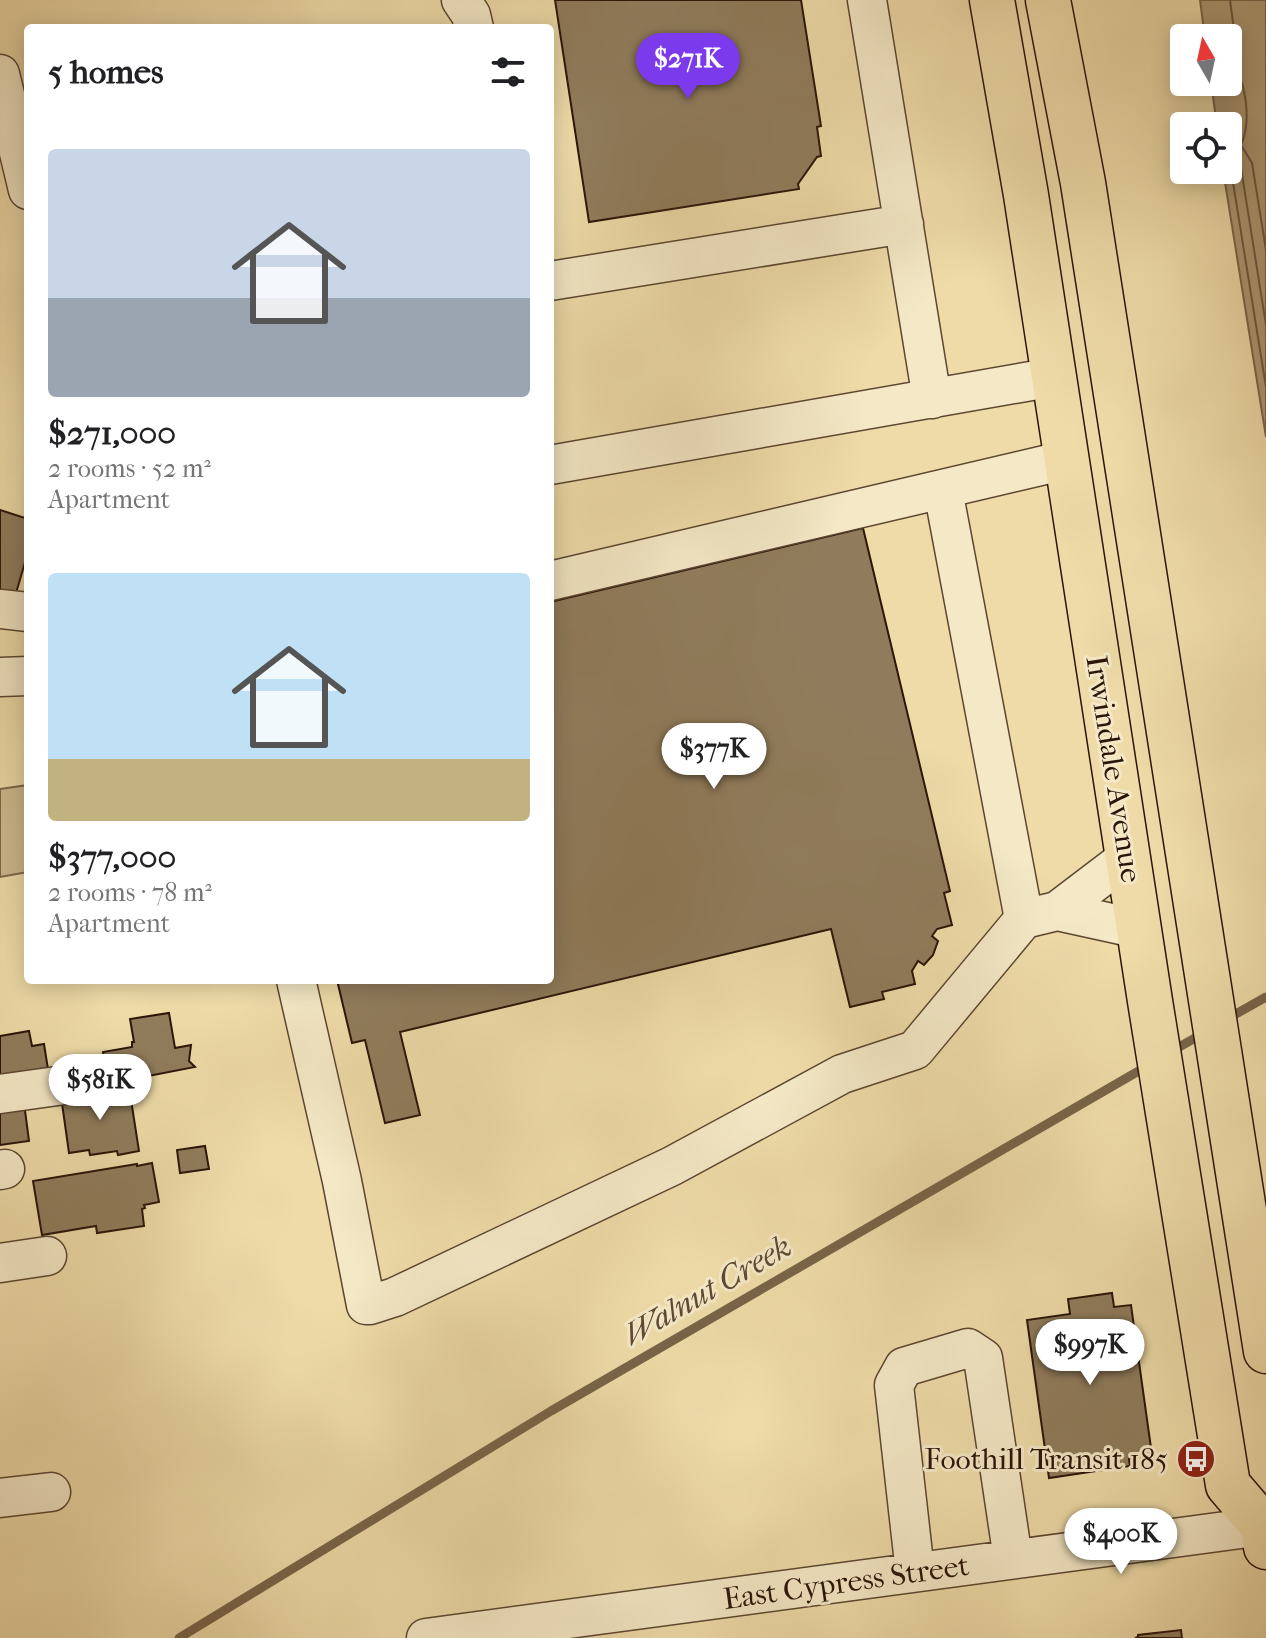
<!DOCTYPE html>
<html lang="en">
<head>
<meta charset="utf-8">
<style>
	:root { --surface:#fff; --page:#f6f6f6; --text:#202124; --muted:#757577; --accent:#7c3aed }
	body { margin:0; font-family:"IM FELL French Canon",serif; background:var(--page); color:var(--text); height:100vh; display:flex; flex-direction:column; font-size:30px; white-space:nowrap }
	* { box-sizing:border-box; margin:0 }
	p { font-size:26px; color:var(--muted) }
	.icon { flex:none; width:44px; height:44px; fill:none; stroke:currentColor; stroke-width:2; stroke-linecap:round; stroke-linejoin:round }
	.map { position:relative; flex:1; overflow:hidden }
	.panel { position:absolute; left:24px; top:24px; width:530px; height:960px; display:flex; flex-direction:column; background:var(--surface); border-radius:8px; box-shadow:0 4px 20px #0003 }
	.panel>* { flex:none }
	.needle { width:52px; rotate:351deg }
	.controls { position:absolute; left:1170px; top:24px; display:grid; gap:16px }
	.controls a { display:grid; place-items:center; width:72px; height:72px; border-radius:8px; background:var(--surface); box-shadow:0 4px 20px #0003; font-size:40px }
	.price { position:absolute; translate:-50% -68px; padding:0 18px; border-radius:28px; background:#fff; color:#222; font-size:26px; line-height:52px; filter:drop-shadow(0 2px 4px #0008) }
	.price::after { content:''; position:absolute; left:50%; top:48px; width:24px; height:18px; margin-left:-12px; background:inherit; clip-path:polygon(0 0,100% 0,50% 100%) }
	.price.current { background:var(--accent); color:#fff }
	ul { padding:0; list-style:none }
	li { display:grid; align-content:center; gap:16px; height:424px; padding:0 24px }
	li span { display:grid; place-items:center; height:248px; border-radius:8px; color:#555 }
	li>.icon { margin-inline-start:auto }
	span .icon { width:144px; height:144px; fill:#fffc; stroke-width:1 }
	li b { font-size:34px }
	h2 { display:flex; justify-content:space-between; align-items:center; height:96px; padding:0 24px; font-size:34px }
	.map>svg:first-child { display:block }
	.green { fill:#cdb98d; stroke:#7c674b; stroke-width:2 }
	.water { fill:#ac9872; stroke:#786448; stroke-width:2 }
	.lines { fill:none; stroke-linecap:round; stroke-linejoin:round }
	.shore { stroke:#6c563e; stroke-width:2 }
	.stream { stroke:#786448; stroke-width:9 }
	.building { fill:#907c5c; stroke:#2b1509; stroke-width:2 }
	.minor-casing { stroke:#5c4631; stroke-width:41 }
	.major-casing { stroke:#2b1509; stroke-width:47 }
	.minor { stroke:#f4e8c6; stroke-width:38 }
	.major { stroke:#eedba8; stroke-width:44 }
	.labels { text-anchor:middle; stroke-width:6; stroke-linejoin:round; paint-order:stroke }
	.street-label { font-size:30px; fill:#2b1509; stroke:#f4e8c6 }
	.poi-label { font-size:30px; fill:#2b1509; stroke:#f4e8c6; text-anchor:end }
	.water-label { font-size:32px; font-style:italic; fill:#5f4933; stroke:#f4e8c6 }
</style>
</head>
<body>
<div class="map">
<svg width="1266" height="1638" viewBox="0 0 1266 1638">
	<rect width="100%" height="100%" fill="#eedba8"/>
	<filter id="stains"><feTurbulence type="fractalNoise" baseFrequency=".0025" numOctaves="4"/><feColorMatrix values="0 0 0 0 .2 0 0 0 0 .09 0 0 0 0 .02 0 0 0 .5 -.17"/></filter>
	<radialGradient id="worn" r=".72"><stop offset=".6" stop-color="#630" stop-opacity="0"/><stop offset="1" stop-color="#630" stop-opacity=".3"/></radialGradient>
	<path class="green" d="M28,785V872L0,877V789Z"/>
	<path class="water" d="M1200,0H1266V437L1223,170H1228V126H1217L1211,82H1228V38H1205Z"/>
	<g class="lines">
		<path class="shore" d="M1230,0L1235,37L1229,57C1246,78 1252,120 1241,145L1252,163L1266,250
			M1228,153L1237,160L1241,168L1266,325
			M1228,165L1231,170L1266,387"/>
		<path class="stream" d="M1227,1019L1266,997
			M1172,1051L1204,1033
			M179,1638L551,1411L1149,1065"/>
	</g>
	<path class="building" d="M555,0H801L821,126L817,127L821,156L817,157L798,184L799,189L589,222Z
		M0,510L28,519V552L14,600L0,596Z
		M863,528L950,891L944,893L952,925L937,929L932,936L938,941L933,955L924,965L918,961L912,971L915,984L882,992L884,999L850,1007L831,929L400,1032L420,1115L385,1123L365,1040L352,1043L337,980H550V602Z
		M169,1013L175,1048L191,1045L189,1061L195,1067L107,1084L103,1052L132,1047V1042H134L130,1019Z
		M29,1031L32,1046L44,1044L50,1082L0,1089V1036Z
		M129,1087L139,1151L118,1155L117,1151L90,1155L89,1150L69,1153L61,1096Z
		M24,1103L29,1141L0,1145V1106Z
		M205,1146L209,1169L180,1173L177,1150Z
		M152,1163L159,1202L144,1205L145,1208L142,1209L144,1226L97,1233L96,1226L42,1235L33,1181L137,1164V1166Z
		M1112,1293L1114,1307L1131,1305L1152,1455L1129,1459L1130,1466L1049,1478L1027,1320L1070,1314L1068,1299Z
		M1181,1630L1182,1638H1135L1138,1637V1635Z"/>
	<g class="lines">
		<g class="minor-casing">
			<path id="minor" d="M461,0L471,15L474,28
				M867,0L932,399
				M0,74L28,190
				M550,281L904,224
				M550,465L1054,377
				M550,581L1066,460
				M0,609L28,612
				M0,677L28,676
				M1057,911L1139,929
				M1024,919L1057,911L1128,857
				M296,980L342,1181L365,1300L366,1305H370L395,1297L672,1166L842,1074L915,1050L1024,919L943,490
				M0,1094L93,1081
				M0,1170L5,1169
				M0,1263L47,1256
				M0,1498L51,1492
				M915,1572L894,1385L904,1367L968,1348L983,1358L1013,1559
				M426,1638L1263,1526"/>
		</g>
		<g class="major-casing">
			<path id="major" d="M992,0L1026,195L1150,1001L1228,1485L1263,1526L1266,1547
				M1048,0L1083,183L1266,1351"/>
		</g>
		<use href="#minor" class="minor"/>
		<use href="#major" class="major"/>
	</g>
	<defs>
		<g id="bus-disc" transform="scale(2)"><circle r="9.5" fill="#8f2418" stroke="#f4e8c6"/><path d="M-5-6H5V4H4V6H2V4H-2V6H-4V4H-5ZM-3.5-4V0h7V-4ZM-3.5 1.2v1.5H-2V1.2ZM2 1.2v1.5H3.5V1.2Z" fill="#fff"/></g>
	</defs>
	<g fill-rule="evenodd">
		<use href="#bus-disc" x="1196" y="1459"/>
	</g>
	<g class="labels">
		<g class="street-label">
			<text transform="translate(1114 769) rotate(81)" y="10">Irwindale Avenue</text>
			<text transform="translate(846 1582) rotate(-8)" y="10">East Cypress Street</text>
		</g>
		<g class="poi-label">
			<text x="1168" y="1469">Foothill Transit 185</text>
		</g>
		<g class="water-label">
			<text transform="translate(707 1290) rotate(-30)" y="11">Walnut Creek</text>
		</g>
	</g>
	<rect width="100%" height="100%" filter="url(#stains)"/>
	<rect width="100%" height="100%" fill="url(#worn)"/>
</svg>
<div class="controls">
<a><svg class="needle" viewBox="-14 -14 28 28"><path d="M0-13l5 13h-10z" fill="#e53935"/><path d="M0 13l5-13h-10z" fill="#757577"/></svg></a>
<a><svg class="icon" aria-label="locate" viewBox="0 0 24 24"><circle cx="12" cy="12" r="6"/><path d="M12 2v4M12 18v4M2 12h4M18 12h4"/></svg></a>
</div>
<b class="price current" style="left:688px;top:101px">$271K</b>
<b class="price" style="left:714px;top:791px">$377K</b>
<b class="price" style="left:100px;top:1122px">$581K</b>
<b class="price" style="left:1090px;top:1387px">$997K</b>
<b class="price" style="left:1121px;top:1576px">$400K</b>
<section class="panel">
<h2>5 homes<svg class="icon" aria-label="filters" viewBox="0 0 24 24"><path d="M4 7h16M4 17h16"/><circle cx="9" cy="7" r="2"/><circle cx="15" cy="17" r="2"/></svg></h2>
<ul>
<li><span style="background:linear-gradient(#c9d6e8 60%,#9aa5b1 0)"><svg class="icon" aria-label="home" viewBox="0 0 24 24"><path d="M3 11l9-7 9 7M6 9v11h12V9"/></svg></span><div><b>$271,000</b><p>2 rooms · 52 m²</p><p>Apartment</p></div></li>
<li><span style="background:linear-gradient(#bfe0f5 75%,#c2b280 0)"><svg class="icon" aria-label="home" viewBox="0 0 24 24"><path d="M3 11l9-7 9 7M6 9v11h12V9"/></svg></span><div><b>$377,000</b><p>2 rooms · 78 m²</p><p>Apartment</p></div></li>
</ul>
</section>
</div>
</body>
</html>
